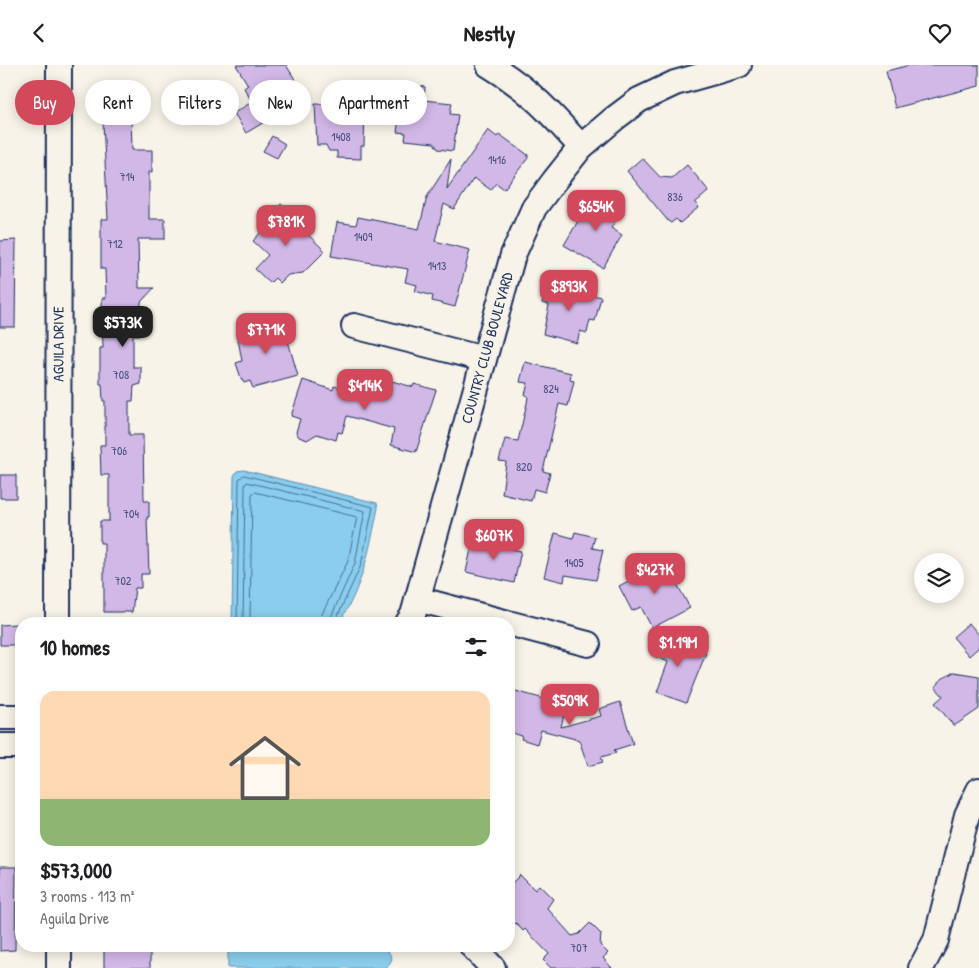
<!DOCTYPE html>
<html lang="en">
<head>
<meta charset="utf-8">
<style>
	:root { --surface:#fff; --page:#f2f2f2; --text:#202124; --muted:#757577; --accent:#d1495b }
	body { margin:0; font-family:"Patrick Hand",sans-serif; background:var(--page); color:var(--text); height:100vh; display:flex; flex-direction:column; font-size:19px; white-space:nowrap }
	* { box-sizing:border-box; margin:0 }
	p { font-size:16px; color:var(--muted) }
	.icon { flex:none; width:28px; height:28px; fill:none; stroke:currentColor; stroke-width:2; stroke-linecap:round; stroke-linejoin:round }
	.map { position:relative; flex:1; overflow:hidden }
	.panel { position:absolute; left:15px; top:552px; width:500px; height:335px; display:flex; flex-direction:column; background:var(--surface); border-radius:20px; box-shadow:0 2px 12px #0003 }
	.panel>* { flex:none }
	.guide { position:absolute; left:15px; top:15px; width:500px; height:45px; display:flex; gap:10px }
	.fabs { position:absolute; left:914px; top:488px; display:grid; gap:10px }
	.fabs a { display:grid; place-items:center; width:50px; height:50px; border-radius:50%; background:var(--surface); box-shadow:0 2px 12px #0003; font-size:25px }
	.price { position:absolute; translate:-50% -42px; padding:0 11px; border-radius:10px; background:var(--accent); color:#fff; font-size:16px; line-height:32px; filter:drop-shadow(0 1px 2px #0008) }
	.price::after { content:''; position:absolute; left:50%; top:30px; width:15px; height:11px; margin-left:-8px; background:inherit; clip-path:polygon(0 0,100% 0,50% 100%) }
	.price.active { background:#222; color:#fff }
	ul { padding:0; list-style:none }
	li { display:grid; align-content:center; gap:10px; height:265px; padding:0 25px }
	li span { display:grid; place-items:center; height:155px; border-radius:15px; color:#555 }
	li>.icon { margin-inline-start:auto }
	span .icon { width:90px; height:90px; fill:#fffc; stroke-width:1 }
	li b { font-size:21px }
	h2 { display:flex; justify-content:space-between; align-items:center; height:60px; padding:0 25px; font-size:21px }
	.tag { padding:0 18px; border-radius:22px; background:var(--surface); box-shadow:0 2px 12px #0003; font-size:18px; line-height:45px }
	.tag.active { background:var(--accent); color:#fff }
	header { display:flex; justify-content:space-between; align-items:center; height:65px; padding:0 25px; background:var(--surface); font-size:22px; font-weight:800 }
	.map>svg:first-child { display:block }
	.water { fill:#8acdec; stroke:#5e8eb3 }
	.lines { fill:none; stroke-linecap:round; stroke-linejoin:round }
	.shore { stroke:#476e97; stroke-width:1 }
	.building { fill:#d2b8e7; stroke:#1b2f5e }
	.minor-casing { stroke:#1b2f5e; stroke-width:28 }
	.minor { stroke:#f7f3e8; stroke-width:24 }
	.labels { text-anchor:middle; stroke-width:4; stroke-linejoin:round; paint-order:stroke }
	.number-label { font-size:12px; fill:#495180 }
	.street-label { font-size:15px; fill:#1b2f5e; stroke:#f7f3e8 }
</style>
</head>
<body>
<header><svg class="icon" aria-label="back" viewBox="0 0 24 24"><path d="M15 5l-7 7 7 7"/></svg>Nestly<svg class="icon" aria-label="heart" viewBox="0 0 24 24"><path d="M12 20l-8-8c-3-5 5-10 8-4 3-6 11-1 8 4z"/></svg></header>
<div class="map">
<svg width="979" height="903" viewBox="0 0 979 903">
	<rect width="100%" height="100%" fill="#f7f3e8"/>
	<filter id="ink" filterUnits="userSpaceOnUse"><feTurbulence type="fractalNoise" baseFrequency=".02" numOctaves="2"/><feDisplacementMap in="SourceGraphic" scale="10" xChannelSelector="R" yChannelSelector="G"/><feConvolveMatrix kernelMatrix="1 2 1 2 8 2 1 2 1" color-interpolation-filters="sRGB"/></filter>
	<g filter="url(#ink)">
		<path class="water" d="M244,405L377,438L378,443C370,483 362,524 338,559H232L234,411L237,406Z
			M228,881H386L392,894L387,903H228Z"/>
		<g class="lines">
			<path class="shore" d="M237,559L239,414L244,410L373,442L361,500L334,559
				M243,559L245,420L247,417L365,446L355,498L328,559
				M250,559L252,429L255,427L357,452L348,496L322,549L320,559"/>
		</g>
		<path class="building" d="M236,0H286L306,32L246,68L234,48L252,37L244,23L248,20Z
			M910,0H979V21L895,43L886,6Z
			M131,18L135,49L131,50L132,85H152V107H149V154H165V174H138L139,223H154L141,237L140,270H133V302H141V319L134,321L133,336H129V370H143L144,436H149V452H147L149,509H141V523H135L132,547H104V478H100V456H109V410H101L100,380H105V336H103L102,319H100V283H103L102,233H106L105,204H101V154H108L101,19Z
			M404,19L425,22L424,35L452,38L450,49L458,50L453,86L438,84L434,78L405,75L406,68L397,67Z
			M315,39L351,40V45H365L364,81H361V94L337,93V86H329L326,80H317Z
			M488,65L497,72L499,69L528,90V93L504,124L496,118L491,125L474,113L454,144L444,139L435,176L470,185L455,242L432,236L433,231L415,226L417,220L405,217L408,204L331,191L337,157L356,160L358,152L419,164L427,132L451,94L447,124Z
			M272,71L285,79L277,93L263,86Z
			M642,93L660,112L672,113L687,100L709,126L695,138L699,142L680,158L676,154L671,158L668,156L627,106Z
			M597,130L622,145L611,163L622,170L603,203L564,180L588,139L590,141Z
			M281,139L303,160L300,162L325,186L303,208L288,210L280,218L275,213L270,218L255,204L268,190L253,176L270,157L267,154Z
			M16,175L15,262H0V176Z
			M547,218L601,232L595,256L590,255L587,268L580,266L577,278L543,269L549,240L542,238Z
			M282,255L298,311L253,323L250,316L244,318L241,313L236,298L242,296L237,269Z
			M525,297L571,308L570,315L574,316L568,341L559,339L543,406L550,408L545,427L534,424L531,436L502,429L506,397L499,396L505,374L518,376L527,338L528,331L525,330L528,318L520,317Z
			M381,313L413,322L414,319L436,325L416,387L391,380L394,364L347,351L342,368L338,367L336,375L317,369L307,375L299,372L296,367L300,354L291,351L303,315L333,325L334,321L376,334Z
			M0,410H16V433H0Z
			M575,467L595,472L592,483L603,485L596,515L565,510L564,517L544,512L555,468L573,473Z
			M473,475L521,486L514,518L466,507Z
			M665,497L690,543L652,563L641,542L632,546L619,521Z
			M969,558L979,570V582L969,591L953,572Z
			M16,559V580H0V560Z
			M661,570L706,588L686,638L657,627L668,597L652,590Z
			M954,607L979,611V644L954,661L935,638L943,631L935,622L940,615Z
			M512,625L555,637L554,639L566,642L561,662L601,651L599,644L620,637L633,679L614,685L616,688L601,692L603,697L588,701L579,675L541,665L537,679L521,674L522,671L509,667V638Z
			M0,802H16L15,885L0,886Z
			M520,810L535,825L539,820L553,834L547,843L572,871L579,869L590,858L601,869L600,880L608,888L603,893L612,903H551L543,895L549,889L525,864L523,866L516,858L509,864V821Z
			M104,881H150V903H104Z"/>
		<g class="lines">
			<g class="minor-casing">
				<g id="minor">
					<path d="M489,0C529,24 550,47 581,82"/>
					<path d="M354,261L484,294"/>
					<path d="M417,534L588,579"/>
					<path id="s1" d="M58,559L59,0"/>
					<path id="s2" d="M407,559L413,550L513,190L534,143L554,116L581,82L615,53L639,35L675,18L739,0"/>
					<path d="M0,652H21"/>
					<path d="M0,681H21"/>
					<path d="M472,881L493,903"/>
					<path d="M59,903V881"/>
					<path d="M921,903L936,875L967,750L979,725"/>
				</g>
			</g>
			<use href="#minor" class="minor"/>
		</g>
	</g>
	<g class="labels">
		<g class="number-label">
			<text x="341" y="76">1408</text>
			<text x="497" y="99">1416</text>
			<text x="127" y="116">714</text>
			<text x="675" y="136">836</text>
			<text x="363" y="176">1409</text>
			<text x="115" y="183">712</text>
			<text x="437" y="205">1413</text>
			<text x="121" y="314">708</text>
			<text x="551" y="328">824</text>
			<text x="119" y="390">706</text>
			<text x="524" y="406">820</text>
			<text x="131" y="453">704</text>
			<text x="574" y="502">1405</text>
			<text x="123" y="520">702</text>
			<text x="579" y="887">707</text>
		</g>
		<g class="street-label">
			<text dy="5" stroke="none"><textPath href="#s1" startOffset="280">AGUILA DRIVE</textPath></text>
			<text dy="5" stroke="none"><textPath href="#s2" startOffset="288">COUNTRY CLUB BOULEVARD</textPath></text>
		</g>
	</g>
</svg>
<div class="fabs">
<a><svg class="icon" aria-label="layers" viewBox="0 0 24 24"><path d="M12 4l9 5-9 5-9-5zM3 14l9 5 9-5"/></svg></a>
</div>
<b class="price" style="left:596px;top:167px">$654K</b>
<b class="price" style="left:286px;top:182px">$781K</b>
<b class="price" style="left:569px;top:247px">$893K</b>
<b class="price active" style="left:123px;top:283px">$573K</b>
<b class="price" style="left:266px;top:290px">$771K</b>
<b class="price" style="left:365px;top:346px">$414K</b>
<b class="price" style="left:494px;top:496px">$607K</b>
<b class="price" style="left:655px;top:530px">$427K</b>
<b class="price" style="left:678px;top:603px">$1.19M</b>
<b class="price" style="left:570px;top:661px">$509K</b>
<div class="guide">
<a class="tag active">Buy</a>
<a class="tag">Rent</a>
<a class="tag">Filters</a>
<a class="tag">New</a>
<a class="tag">Apartment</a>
</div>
<section class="panel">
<h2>10 homes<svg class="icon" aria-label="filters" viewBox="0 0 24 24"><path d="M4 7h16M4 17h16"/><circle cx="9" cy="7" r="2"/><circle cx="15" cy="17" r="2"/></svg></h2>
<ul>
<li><span style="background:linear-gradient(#ffd9b3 70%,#8fb573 0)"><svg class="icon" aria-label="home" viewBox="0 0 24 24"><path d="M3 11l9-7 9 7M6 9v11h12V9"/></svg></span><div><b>$573,000</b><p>3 rooms · 113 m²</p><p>Aguila Drive</p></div></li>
</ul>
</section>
</div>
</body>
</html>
